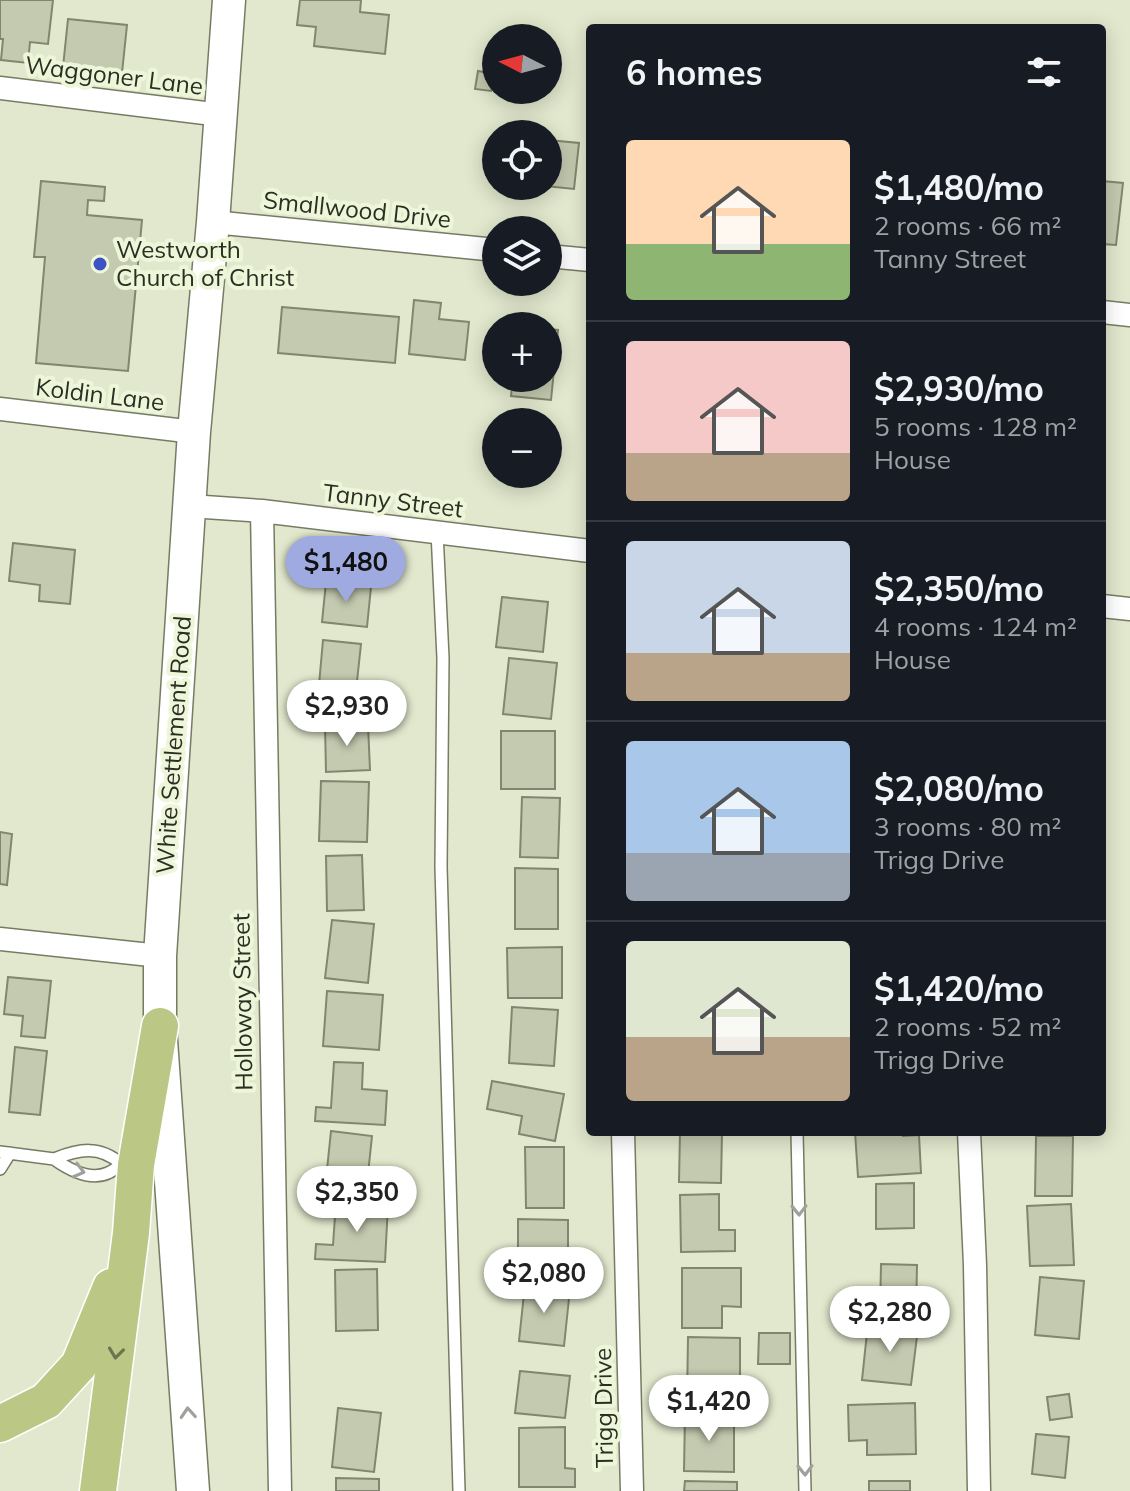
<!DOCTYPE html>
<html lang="en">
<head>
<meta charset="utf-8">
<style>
	:root { --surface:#171b24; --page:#20242c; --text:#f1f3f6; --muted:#9ea1a6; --line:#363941; --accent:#9fabe0 }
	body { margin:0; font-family:Mulish,sans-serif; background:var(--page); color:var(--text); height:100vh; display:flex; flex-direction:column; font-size:30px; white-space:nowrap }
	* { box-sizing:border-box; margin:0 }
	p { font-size:26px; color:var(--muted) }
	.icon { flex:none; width:44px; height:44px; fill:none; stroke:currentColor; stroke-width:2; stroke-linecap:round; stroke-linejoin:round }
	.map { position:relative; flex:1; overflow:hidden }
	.sheet { position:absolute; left:586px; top:24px; width:520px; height:1112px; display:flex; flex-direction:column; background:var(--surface); border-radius:8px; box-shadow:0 4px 20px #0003 }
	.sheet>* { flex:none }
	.needle { width:52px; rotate:276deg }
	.controls { position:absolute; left:482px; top:24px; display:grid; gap:16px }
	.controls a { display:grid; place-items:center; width:80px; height:80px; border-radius:50%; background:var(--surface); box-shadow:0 4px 20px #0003; font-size:40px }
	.price { position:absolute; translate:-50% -68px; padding:0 18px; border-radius:28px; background:#fff; color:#222; font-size:26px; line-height:52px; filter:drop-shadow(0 2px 4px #0008) }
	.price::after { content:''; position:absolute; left:50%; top:48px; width:24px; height:18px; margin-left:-12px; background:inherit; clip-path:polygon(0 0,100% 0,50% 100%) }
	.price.current { background:var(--accent); color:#111 }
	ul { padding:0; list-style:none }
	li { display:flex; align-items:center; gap:24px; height:200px; padding:0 40px }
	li+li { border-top:2px solid var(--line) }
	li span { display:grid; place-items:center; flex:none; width:224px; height:160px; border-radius:8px; color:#555 }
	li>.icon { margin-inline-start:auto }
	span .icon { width:96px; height:96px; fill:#fffc; stroke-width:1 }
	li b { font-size:34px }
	h2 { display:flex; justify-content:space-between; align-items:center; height:96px; padding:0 40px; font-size:34px }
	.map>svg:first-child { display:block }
	.building { fill:#c3caaf; stroke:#80876e; stroke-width:2 }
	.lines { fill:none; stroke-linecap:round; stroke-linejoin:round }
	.service-casing { stroke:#767c64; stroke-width:14 }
	.minor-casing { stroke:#767c64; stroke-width:25 }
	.secondary-casing { stroke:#767c64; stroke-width:35 }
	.primary-casing { stroke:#fff; stroke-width:39 }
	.service { stroke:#fff; stroke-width:11 }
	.minor { stroke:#fff; stroke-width:22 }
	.secondary { stroke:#fff; stroke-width:32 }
	.primary { stroke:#bbc885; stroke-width:36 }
	.oneway { stroke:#a0a19c }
	.oneway2 { stroke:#6c7350 }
	.poi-dot { fill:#3b52c5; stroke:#eef6da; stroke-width:3 }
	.labels { text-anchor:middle; stroke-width:8; stroke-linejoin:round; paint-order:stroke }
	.street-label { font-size:24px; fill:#2c2e24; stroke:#eef6da }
	.poi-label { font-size:24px; fill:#2c2e24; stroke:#eef6da; text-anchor:start }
</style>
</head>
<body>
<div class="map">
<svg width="1130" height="1491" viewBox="0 0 1130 1491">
	<rect width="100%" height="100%" fill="#e1e8cd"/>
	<path class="building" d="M0,0H53L48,44L30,42L28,63L1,60L3,39H0Z
		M300,0H361L360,12L389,15L385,54L314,46L316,27L297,25Z
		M68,19L127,25L122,73L63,67Z
		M478,71L495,74L491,91L475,89Z
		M548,140L579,143L574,189L546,186Z
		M41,181L105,187L104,201L88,200L87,215L142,220L128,371L36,363L45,257H34Z
		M1102,181L1123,183L1116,245L1102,244Z
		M414,300L441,303L439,319L469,322L465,360L409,354Z
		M282,307L399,317L395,363L278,353Z
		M548,329L558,330L551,400L511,396L513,378H548Z
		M13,543L75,550L70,604L39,601L40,585L9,581Z
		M326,582L371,587L367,627L322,622Z
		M502,597L548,602L543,652L496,647Z
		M323,640L361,644L355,700L318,696Z
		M509,658L557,663L551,719L503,714Z
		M368,725L370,770L326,772L325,726Z
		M501,731H555V789H501Z
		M321,781L369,782L367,842L319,841Z
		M522,797L560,798L558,858L520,857Z
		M0,832L12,834L7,885L0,884Z
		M362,855L364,910L327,911L326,856Z
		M515,868L558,869V929H515Z
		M332,920L374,924L368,983L325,978Z
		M562,947V998H508L507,948Z
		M8,977L51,981L45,1038L21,1036L23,1016L4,1014Z
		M327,991L383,995L379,1050L323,1046Z
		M512,1007L558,1010L554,1066L509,1063Z
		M15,1047L47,1051L40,1115L9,1112Z
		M334,1062L363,1063L362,1089L387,1091L385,1125L315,1121L316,1107L331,1108Z
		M492,1081L564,1094L555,1141L519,1134L522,1116L487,1109Z
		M331,1131L372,1136L366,1193L325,1189Z
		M680,1132H722L721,1183L679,1182Z
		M855,1132H903V1136L919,1135L921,1173L858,1177Z
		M1036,1136H1073L1072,1196H1035Z
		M525,1147H564V1208H526Z
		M914,1183V1228L876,1229V1184Z
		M719,1194V1230H735V1251L681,1252L680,1195Z
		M336,1202L388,1205L385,1262L315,1259L316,1244L333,1245Z
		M1071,1204L1074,1265L1030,1266L1027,1206Z
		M518,1219L568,1220V1277H535V1257H518Z
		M881,1264L917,1265L916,1315L880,1314Z
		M682,1268H741V1307L722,1306V1328H682Z
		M377,1269L378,1330L336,1331L335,1270Z
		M1040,1277L1084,1281L1079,1339L1035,1335Z
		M525,1284L570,1289L564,1346L519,1341Z
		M868,1323L918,1328L911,1385L862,1380Z
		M759,1333H790V1364H758Z
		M688,1337L740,1338V1401L687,1400Z
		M520,1371L570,1376L565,1418L515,1413Z
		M1069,1394L1072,1417L1050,1420L1047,1397Z
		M915,1403L916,1454L867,1455V1440L849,1441L848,1405Z
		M338,1408L381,1413L374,1472L332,1467Z
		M685,1413L734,1414V1472L684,1471Z
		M565,1427V1468L575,1469V1487H519V1428Z
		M1036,1434L1069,1437L1065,1478L1032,1474Z
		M336,1478L379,1479V1491H336Z
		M685,1481L737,1482V1491H684Z
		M869,1481H910V1491H869Z"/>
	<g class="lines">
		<g class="service-casing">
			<path id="service" d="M437,532L443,658L441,867L459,1491
				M797,1132L805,1491
				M0,1152L54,1159
				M121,1164C100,1145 79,1149 54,1159C68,1169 90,1181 108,1173C118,1168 120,1164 132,1164
				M0,1169L10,1153"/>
		</g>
		<g class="minor-casing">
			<path id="minor" d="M0,88L221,115
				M213,222L496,250
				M548,256L590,260
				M1102,312L1130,315
				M0,409L194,432
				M190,506L262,511L590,551
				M262,511L280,1491
				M1102,606L1130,609
				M0,939L160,956
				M623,1132L632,1491
				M969,1132L975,1265L979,1491"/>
		</g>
		<g class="secondary-casing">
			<path id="secondary" d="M193,1491L160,1026V956L194,432L213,222L229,0"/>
		</g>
		<g class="primary-casing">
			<path id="primary" d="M0,1424L46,1401L79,1365L111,1287
				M98,1491L131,1233L136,1165L160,1026"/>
		</g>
		<use href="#service" class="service"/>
		<use href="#minor" class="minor"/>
		<use href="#secondary" class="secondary"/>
		<use href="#primary" class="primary"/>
	</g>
	<defs><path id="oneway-chevron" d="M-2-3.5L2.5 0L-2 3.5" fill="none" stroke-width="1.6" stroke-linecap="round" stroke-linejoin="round" transform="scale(2)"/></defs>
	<g class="oneway">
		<use href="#oneway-chevron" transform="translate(79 1171) rotate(14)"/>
		<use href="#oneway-chevron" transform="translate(799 1210) rotate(89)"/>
		<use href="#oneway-chevron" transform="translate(188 1413) rotate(-94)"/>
		<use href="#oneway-chevron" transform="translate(805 1470) rotate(89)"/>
	</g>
	<use class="oneway2" href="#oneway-chevron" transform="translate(116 1353) rotate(97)"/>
	<circle class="poi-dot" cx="100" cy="264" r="8"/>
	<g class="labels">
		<g class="street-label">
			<text transform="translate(114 76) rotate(7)" y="8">Waggoner Lane</text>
			<text transform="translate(357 210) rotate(6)" y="8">Smallwood Drive</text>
			<text transform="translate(100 395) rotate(7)" y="8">Koldin Lane</text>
			<text transform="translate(393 501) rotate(7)" y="8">Tanny Street</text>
			<text transform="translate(174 745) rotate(-86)" y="8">White Settlement Road</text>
			<text transform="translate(243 1002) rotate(-91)" y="8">Holloway Street</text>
			<text transform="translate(604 1408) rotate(-91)" y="8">Trigg Drive</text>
		</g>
		<g class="poi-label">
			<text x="116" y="258">Westworth<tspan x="116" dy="28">Church of Christ</tspan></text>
		</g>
	</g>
</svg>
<div class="controls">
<a><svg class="needle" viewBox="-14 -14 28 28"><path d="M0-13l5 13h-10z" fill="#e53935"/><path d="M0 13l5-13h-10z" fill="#9ea1a6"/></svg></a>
<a><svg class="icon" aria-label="locate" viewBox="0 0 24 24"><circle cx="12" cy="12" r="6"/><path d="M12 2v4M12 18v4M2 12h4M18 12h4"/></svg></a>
<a><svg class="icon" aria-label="layers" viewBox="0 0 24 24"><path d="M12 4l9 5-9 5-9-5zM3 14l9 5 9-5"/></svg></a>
<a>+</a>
<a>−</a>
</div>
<b class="price current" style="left:346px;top:604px">$1,480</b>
<b class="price" style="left:347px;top:748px">$2,930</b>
<b class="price" style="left:357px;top:1234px">$2,350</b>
<b class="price" style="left:544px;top:1315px">$2,080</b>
<b class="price" style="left:890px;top:1354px">$2,280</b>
<b class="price" style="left:709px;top:1443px">$1,420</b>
<section class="sheet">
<h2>6 homes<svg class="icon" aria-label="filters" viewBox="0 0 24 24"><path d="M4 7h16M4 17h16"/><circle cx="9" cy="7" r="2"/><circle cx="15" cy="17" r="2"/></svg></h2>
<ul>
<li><span style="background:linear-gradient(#ffd9b3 65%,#8fb573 0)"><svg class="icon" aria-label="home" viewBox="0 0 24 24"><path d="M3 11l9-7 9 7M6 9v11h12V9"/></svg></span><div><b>$1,480/mo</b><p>2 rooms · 66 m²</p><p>Tanny Street</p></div></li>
<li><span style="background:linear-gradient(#f6c9c9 70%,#b9a48a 0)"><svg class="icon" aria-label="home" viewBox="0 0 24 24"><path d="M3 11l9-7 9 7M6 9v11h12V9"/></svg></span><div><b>$2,930/mo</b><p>5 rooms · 128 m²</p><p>House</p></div></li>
<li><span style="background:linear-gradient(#c9d6e8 70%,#b9a48a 0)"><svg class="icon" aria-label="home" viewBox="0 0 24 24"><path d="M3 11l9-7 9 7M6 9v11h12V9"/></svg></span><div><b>$2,350/mo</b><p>4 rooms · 124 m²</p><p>House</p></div></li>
<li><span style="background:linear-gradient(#a9c7e8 70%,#9aa5b1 0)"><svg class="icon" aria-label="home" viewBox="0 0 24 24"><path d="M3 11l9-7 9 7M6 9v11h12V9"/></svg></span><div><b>$2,080/mo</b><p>3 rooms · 80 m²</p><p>Trigg Drive</p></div></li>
<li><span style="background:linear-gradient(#dfe7d0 60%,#b9a48a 0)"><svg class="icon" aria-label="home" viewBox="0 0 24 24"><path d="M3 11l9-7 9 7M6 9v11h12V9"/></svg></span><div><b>$1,420/mo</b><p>2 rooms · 52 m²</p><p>Trigg Drive</p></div></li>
</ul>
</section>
</div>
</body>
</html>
